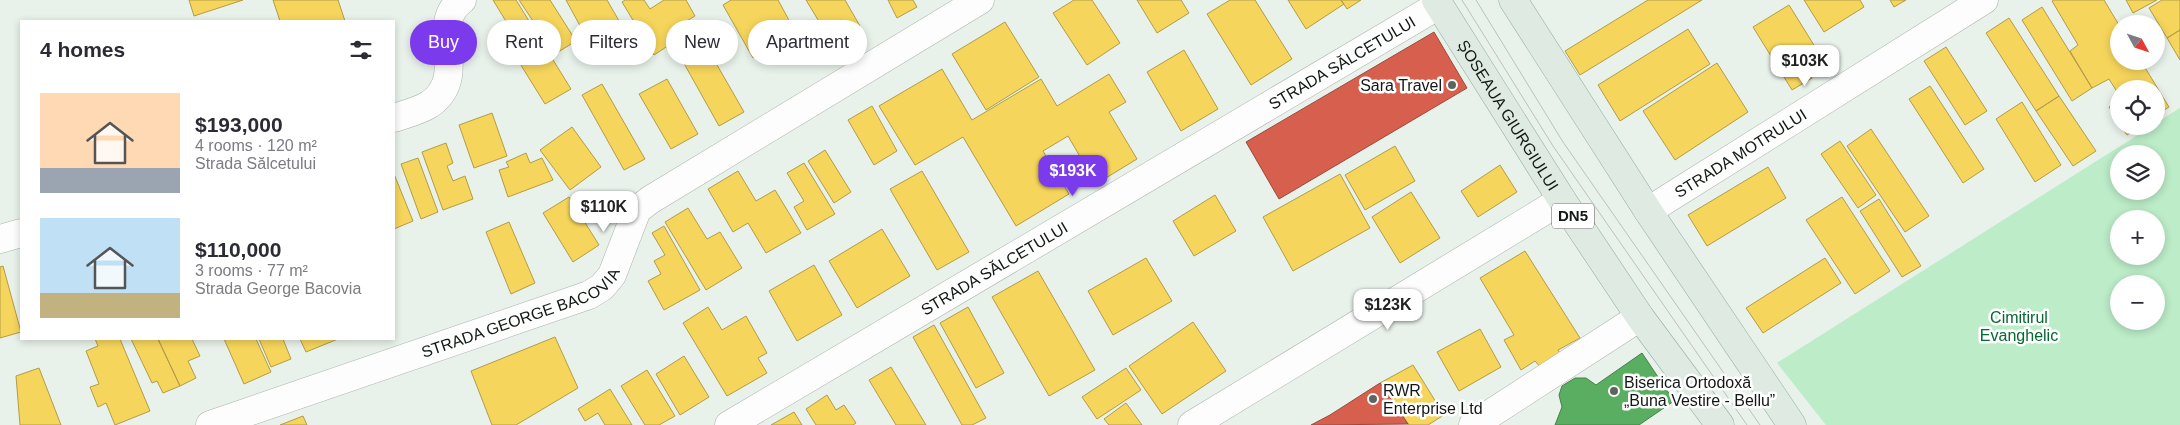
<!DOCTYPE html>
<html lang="en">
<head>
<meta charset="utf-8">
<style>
	:root { --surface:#fff; --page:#f7f7f7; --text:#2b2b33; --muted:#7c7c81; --accent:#7c3aed }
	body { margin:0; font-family:Helvetica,sans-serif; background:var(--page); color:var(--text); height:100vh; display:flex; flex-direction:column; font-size:19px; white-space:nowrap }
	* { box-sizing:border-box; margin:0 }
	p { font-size:16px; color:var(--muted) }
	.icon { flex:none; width:28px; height:28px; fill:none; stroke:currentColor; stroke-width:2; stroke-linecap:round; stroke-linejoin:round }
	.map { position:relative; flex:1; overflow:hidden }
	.panel { position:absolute; left:20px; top:20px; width:375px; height:320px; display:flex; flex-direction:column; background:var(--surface); border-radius:0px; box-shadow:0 2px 8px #0003 }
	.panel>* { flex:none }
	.top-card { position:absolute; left:410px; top:20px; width:475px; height:45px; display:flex; gap:10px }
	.needle { width:32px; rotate:130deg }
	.fabs { position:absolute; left:2110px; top:15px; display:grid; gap:10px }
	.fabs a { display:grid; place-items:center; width:55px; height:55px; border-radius:50%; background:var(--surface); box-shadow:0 2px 8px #0003; font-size:25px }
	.price { position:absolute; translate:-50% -42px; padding:0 11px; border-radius:10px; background:#fff; color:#222; font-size:16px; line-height:32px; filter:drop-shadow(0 1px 2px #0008) }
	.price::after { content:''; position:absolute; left:50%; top:30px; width:15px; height:11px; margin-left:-8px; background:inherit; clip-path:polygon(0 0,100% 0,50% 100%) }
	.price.current { background:var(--accent); color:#fff }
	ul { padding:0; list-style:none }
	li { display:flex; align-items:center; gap:15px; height:125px; padding:0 20px }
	li span { display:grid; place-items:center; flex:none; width:140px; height:100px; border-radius:0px; color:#555 }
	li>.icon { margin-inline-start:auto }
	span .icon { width:60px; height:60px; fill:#fffc; stroke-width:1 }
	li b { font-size:21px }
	h2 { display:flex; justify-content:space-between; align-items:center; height:60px; padding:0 20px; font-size:21px }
	.pill { padding:0 18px; border-radius:22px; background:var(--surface); box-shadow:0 2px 8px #0003; font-size:18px; line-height:45px }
	.pill.current { background:var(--accent); color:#fff }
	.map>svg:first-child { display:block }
	.green { fill:#bcecc8; fill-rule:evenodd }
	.homes { fill:#f6d55c; stroke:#b29c46 }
	.shops { fill:#d6604d; stroke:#9c4a3c }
	.public { fill:#5aae61; stroke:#45814a }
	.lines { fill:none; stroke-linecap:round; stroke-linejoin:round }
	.minor-casing { stroke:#acb2ad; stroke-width:29 }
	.primary-casing { stroke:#94ab9c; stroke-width:29 }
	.minor { stroke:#fcfdfc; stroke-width:28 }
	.primary { stroke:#deeae2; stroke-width:28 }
	.tram { stroke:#bec0be; stroke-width:1 }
	.poi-dot { fill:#5e645f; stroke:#fff; stroke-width:2 }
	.labels { text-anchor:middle; stroke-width:5; stroke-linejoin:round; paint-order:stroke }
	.shield { fill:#fff; stroke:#5a5d5a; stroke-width:1 }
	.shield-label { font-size:15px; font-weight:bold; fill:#131814 }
	.street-label { font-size:16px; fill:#131814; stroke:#fff }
	.poi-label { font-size:16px; fill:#131814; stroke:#fff; text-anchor:start }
	.park-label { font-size:16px; fill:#056732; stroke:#fff }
</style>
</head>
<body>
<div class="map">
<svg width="2180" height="425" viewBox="0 0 2180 425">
	<rect width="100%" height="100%" fill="#e8f1ea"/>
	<path class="green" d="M2180,108V425H1826L1777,363L2152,126H2156V123ZM2119,154H2156V191H2119ZM2119,219H2156V256H2119ZM2119,284H2156V321H2119Z"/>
	<path class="homes" d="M189,0H243L194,16Z
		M273,0H338L345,21H280Z
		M493,0H516L571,89L545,104L498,28L507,23Z
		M519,0H550L576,41L555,54Z
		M566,0H607L622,26L590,44Z
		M625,0H644L650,9L664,0H686L695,16L680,25L686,34L654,55L622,2Z
		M731,0H778L796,33L753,58L723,5Z
		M806,0H845L860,26L832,43Z
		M888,0H913L917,7L897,18Z
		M1074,0H1092L1120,43L1087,65L1053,13Z
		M1137,0H1181L1189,13L1157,33Z
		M1230,0H1255L1292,59L1251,85L1207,14Z
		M1288,0H1341L1344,4L1306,29Z
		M1341,0H1361L1347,9Z
		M1648,0H1702L1580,75L1565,51Z
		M1804,0H1860L1864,7L1824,32Z
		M1890,0H1906L1894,7Z
		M2054,0H2104L2119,25V61H2141L2169,107L2156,115V89H2119V95L2109,79L2092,88L2070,51L2078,45L2052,1Z
		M2126,0H2157L2133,13Z
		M2162,0H2180V30L2167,38L2149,8Z
		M1789,5L1822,58L1806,68L1812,78L1792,90L1753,27Z
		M2042,7L2092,88L2072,101L2022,20Z
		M2009,18L2059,96L2036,111L1986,33Z
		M1005,22L1039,77L986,110L952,54Z
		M1688,29L1710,64L1620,121L1598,85Z
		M2180,30V60L2167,38Z
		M701,37L744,112L719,126L677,51Z
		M1946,47L1987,111L1965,125L1924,61Z
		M1184,50L1218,109L1181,131L1147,72Z
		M1717,63L1748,112L1675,160L1643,111Z
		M942,69L972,120L1041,79L1057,106L1109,74L1126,102L1109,112L1137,159L1096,184L1068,136L1043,151L1069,194L1016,226L963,137L915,165L879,106Z
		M667,79L698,134L671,149L639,94Z
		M602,84L645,159L624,170L582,95Z
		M1930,86L1984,169L1963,183L1909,99Z
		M2059,96L2096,151L2073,166L2036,111Z
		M2119,100V122L2109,107Z
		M2022,102L2061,165L2035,182L1996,119Z
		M872,106L897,151L874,165L848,120Z
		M492,113L507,156L474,168L459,125Z
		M2121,126H2140L2127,135Z
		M572,127L601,167L570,190L540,150Z
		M1871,129L1929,216L1905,232L1847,146Z
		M1840,141L1876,195L1858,208L1821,154Z
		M446,143L453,163L447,166L453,181L465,176L473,199L443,210L422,152Z
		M1395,146L1415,181L1365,210L1345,175Z
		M825,150L851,192L834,203L808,161Z
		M526,153L530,163L542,158L553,180L508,197L499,170L509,167L506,162Z
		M418,158L438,212L421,219L401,164Z
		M804,163L835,214L807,230L794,207L804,201L787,173Z
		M1500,165L1517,192L1478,217L1461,191Z
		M1768,167L1786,198L1707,246L1688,215Z
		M738,171L756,201L775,190L801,233L766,253L748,223L733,232L708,189Z
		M922,171L969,252L937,270L890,189Z
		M394,174L413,221L394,229Z
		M1340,174L1370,228L1293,271L1263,217Z
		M1411,192L1440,238L1400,263L1372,217Z
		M1215,195L1236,231L1194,256L1173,221Z
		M569,197L599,245L573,262L543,213Z
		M1842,197L1890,271L1855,294L1806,220Z
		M1879,199L1921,266L1902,277L1860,211Z
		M688,208L707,239L720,232L742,268L706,290L665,222Z
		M509,222L535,283L511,294L486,232Z
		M664,226L700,290L664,310L648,281L661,274L654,261L665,255L652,233Z
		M882,229L910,276L857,308L829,261Z
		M1525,251L1580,338L1558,350L1562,356L1542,369L1535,361L1521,370L1504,340L1514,335L1480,278Z
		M1146,258L1172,301L1113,335L1088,291Z
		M1825,258L1841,283L1763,333L1746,308Z
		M814,265L842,315L797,341L769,291Z
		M3,266L21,332L0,338V267Z
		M1038,271L1095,370L1049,396L992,297Z
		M708,307L722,330L746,316L767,353L758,358L767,373L727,396L683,323Z
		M968,307L1004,373L976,388L940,323Z
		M1193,322L1226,371L1162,414L1129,366Z
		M934,325L986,418L972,425H962L913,337Z
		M1480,329L1501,367L1459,391L1437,352Z
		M555,337L578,388L516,425H492L471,371Z
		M95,339H120L150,411L115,425L106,403L98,407L90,387L99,384L86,351L98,346Z
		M131,339H158L180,386L163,393L157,381L152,383Z
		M158,339H192L200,356L188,361L196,378L180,386Z
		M224,339H256L271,372L244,384Z
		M259,339H283L291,359L271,367Z
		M300,339H338L306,352Z
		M684,356L709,397L680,415L656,374Z
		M1413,365L1444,415L1428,425H1409L1380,383Z
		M891,367L926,425H896L869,380Z
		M39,368L61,425H20L16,376Z
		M1126,368L1141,390L1097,419L1082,397Z
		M647,370L675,416L659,425H645L621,386Z
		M610,389L632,425H605L598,413L585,421L578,409Z
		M827,395L836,410L844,405L856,423L853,425H816L806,409Z
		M1126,403L1142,425H1109L1104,419Z
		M794,412L802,425H771Z
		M303,416L307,425H280Z"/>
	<path class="shops" d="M1434,32L1467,88L1279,199L1246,142Z
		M1380,383L1408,424L1311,425L1330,415Z"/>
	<path class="public" d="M1642,353L1674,401L1639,425H1555L1562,407L1559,395L1562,386L1575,378H1586L1596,385Z"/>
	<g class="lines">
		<g class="minor-casing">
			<g id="minor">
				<path d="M394,118C406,114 419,111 430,104C471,75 427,25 462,0"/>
				<path id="s1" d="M1648,211L1984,0"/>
				<path d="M0,239L21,233"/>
				<path id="s2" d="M210,425L589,295L602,287L612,275L637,210L650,200L980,0"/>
				<path id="s3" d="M729,425L1439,5"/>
				<path d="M1192,425L1562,200"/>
				<path d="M1473,425L1640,317"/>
			</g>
		</g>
		<g class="primary-casing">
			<g id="primary">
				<path id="s4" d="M1436,0L1562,200L1640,317L1720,425"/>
				<path d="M1513,0L1648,211L1792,425"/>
			</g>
		</g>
		<use href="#minor" class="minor"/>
		<use href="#primary" class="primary"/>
		<path class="tram" d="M1462,0L1553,146L1747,425
			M1476,0L1563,142L1760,425"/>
	</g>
	<g class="poi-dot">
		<circle cx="1452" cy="85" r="5"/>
		<circle cx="1614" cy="391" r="5"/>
		<circle cx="1373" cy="399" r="5"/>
	</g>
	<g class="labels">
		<rect class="shield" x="1552" y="203.5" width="42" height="25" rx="4"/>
		<g class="shield-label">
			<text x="1573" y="221">DN5</text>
		</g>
		<g class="street-label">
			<text dy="6" stroke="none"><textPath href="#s3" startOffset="712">STRADA SĂLCETULUI</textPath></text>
			<text dy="6" stroke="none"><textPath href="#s4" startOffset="136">ȘOSEAUA GIURGIULUI</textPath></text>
			<text dy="6" stroke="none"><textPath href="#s1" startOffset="109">STRADA MOTRULUI</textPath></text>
			<text dy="6" stroke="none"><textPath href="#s3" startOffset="308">STRADA SĂLCETULUI</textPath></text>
			<text dy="6" stroke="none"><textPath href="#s2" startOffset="331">STRADA GEORGE BACOVIA</textPath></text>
		</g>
		<g class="poi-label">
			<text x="1442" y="91" text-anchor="end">Sara Travel</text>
			<text x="1624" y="388">Biserica Ortodoxă<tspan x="1624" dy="18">„Buna Vestire - Bellu”</tspan></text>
			<text x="1383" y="396">RWR<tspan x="1383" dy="18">Enterprise Ltd</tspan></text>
		</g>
		<g class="park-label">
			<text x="2019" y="323">Cimitirul<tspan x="2019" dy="18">Evanghelic</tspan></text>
		</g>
	</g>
</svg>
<div class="fabs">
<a><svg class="needle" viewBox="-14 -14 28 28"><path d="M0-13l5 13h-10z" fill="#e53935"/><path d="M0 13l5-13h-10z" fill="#7c7c81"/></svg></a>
<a><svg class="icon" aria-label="locate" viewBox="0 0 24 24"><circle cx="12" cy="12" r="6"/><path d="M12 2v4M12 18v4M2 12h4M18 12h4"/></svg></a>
<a><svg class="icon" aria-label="layers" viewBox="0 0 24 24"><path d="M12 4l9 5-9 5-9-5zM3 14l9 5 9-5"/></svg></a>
<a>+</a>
<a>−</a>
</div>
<b class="price" style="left:1805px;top:87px">$103K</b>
<b class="price current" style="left:1073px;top:197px">$193K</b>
<b class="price" style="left:604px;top:233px">$110K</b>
<b class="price" style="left:1388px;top:331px">$123K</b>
<div class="top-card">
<a class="pill current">Buy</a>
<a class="pill">Rent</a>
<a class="pill">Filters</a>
<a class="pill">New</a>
<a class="pill">Apartment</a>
</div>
<section class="panel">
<h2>4 homes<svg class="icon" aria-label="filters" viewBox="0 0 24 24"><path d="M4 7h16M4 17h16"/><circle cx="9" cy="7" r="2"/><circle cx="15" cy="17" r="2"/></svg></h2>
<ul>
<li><span style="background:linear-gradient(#ffd9b3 75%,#9aa5b1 0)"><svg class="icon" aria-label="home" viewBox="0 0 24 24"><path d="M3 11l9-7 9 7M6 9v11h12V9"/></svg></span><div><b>$193,000</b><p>4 rooms · 120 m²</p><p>Strada Sălcetului</p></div></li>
<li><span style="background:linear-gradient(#bfe0f5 75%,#c2b280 0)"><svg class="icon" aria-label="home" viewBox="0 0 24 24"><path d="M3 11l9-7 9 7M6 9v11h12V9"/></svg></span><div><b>$110,000</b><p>3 rooms · 77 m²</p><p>Strada George Bacovia</p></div></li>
</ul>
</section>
</div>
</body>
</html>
